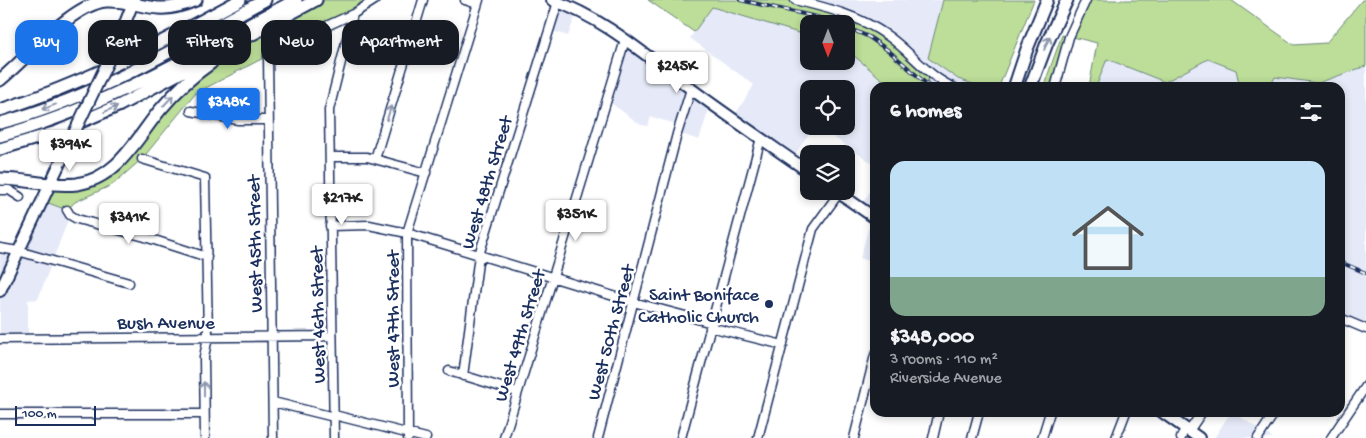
<!DOCTYPE html>
<html lang="en">
<head>
<meta charset="utf-8">
<style>
	:root { --surface:#171b24; --page:#242831; --text:#f1f3f6; --muted:#9ea1a6; --accent:#1a73e8 }
	body { margin:0; font-family:"Gochi Hand",sans-serif; background:var(--page); color:var(--text); height:100vh; display:flex; flex-direction:column; font-size:19px; white-space:nowrap }
	* { box-sizing:border-box; margin:0 }
	p { font-size:16px; color:var(--muted) }
	.icon { flex:none; width:28px; height:28px; fill:none; stroke:currentColor; stroke-width:2; stroke-linecap:round; stroke-linejoin:round }
	.map { position:relative; flex:1; overflow:hidden }
	.side { position:absolute; left:870px; top:82px; width:475px; height:335px; display:flex; flex-direction:column; background:var(--surface); border-radius:15px; box-shadow:0 2px 8px #0003 }
	.side>* { flex:none }
	.top-card { position:absolute; left:15px; top:20px; width:475px; height:45px; display:flex; gap:10px }
	.needle { width:32px; rotate:180deg }
	.tools { position:absolute; left:800px; top:15px; display:grid; gap:10px }
	.tools a { display:grid; place-items:center; width:55px; height:55px; border-radius:10px; background:var(--surface); box-shadow:0 2px 8px #0003; font-size:25px }
	.scale { position:absolute; left:15px; bottom:12px; width:81px; box-sizing:border-box; padding-left:5px; border:2px solid #1b2f5e; border-top:0; font-size:14px; line-height:18px; white-space:nowrap; color:#1b2f5e; -webkit-text-stroke:4px #fff; paint-order:stroke }
	.price { position:absolute; translate:-50% -42px; padding:0 11px; border-radius:5px; background:#fff; color:#222; font-size:16px; line-height:32px; filter:drop-shadow(0 1px 2px #0008) }
	.price::after { content:''; position:absolute; left:50%; top:30px; width:15px; height:11px; margin-left:-8px; background:inherit; clip-path:polygon(0 0,100% 0,50% 100%) }
	.price.current { background:var(--accent); color:#fff }
	ul { padding:0; list-style:none }
	li { display:grid; align-content:center; gap:10px; height:265px; padding:0 20px }
	li span { display:grid; place-items:center; height:155px; border-radius:15px; color:#555 }
	li>.icon { margin-inline-start:auto }
	span .icon { width:90px; height:90px; fill:#fffc; stroke-width:1 }
	li b { font-size:21px }
	h2 { display:flex; justify-content:space-between; align-items:center; height:60px; padding:0 20px; font-size:21px }
	.chip { padding:0 18px; border-radius:15px; background:var(--surface); box-shadow:0 2px 8px #0003; font-size:18px; line-height:45px }
	.chip.current { background:var(--accent); color:#fff }
	.map>svg:first-child { display:block }
	.built { fill:#e6eaf8; fill-rule:evenodd }
	.green { fill:#bcde98; stroke:#6c867b }
	.lines { fill:none; stroke-linecap:round; stroke-linejoin:round }
	.minor-casing { stroke:#1b2f5e; stroke-width:11 }
	.major-casing { stroke:#1b2f5e; stroke-width:14 }
	.highway-casing { stroke:#1b2f5e; stroke-width:15 }
	.minor { stroke:#fff; stroke-width:8 }
	.major { stroke:#fff; stroke-width:10 }
	.highway { stroke:#fff; stroke-width:11 }
	.rail-casing { stroke:#1b2f5e; stroke-width:4 }
	.rail { stroke:#fff; stroke-width:2; stroke-dasharray:5.5; stroke-linecap:butt }
	.major-bridge-casing { stroke:#1b2f5e; stroke-width:14; stroke-linecap:butt }
	.major-bridge { stroke:#fff; stroke-width:10 }
	.oneway { stroke:#8d97ae }
	.poi-dot { fill:#1b2f5e; stroke:#fff; stroke-width:2 }
	.labels { text-anchor:middle; stroke-width:5; stroke-linejoin:round; paint-order:stroke }
	.street-label { font-size:19px; fill:#1b2f5e; stroke:#fff }
	.poi-label { font-size:19px; fill:#1b2f5e; stroke:#fff; text-anchor:end }
</style>
</head>
<body>
<div class="map">
<svg width="1366" height="438" viewBox="0 0 1366 438">
	<rect width="100%" height="100%" fill="#fff"/>
	<filter id="ink" filterUnits="userSpaceOnUse"><feTurbulence type="fractalNoise" baseFrequency=".02" numOctaves="2"/><feDisplacementMap in="SourceGraphic" scale="10" xChannelSelector="R" yChannelSelector="G"/><feConvolveMatrix kernelMatrix="1 2 1 2 8 2 1 2 1" color-interpolation-filters="sRGB"/></filter>
	<g filter="url(#ink)">
		<path class="built" d="M720,0H943L929,58L958,79L982,87L875,88V165L817,126H846V89H809V126H814L791,160L733,118L754,85L690,38L712,7ZM809,24H846V61H809Z
			M558,2L577,11L568,36L549,30Z
			M625,40L711,103L699,140L678,133L680,125L651,117L648,126L641,125L608,101Z
			M1107,59L1165,82L1208,59L1236,70L1240,87L1096,88Z
			M1366,66V329L1340,318V88H1270L1275,77L1318,83Z
			M875,184V263L860,258L872,216L860,207Z
			M43,201L67,210L70,215L38,299L28,300V338L0,339V291L6,276H0V248L18,251Z
			M1231,412L1234,413L1273,438H1214Z"/>
		<path class="green" d="M316,0H375L196,93L142,159L112,185L75,202L67,210L43,201L50,185L102,177L207,66L227,52Z
			M648,0H795L861,20L931,73L925,87H891L846,49V24H809V36L712,7L694,32Z
			M943,0H1034L1000,84L1007,87H982L958,79L928,58Z
			M1090,0H1231L1294,45L1326,43L1362,0H1366V66L1318,83L1275,77L1270,87H1240L1236,70L1208,59L1165,82L1107,59L1096,87H1089L1097,43L1073,37Z
			M1062,35L1067,36L1052,87L1043,88Z"/>
		<g class="lines">
			<g class="minor-casing">
				<path id="minor" d="M465,0L477,4
					M795,0C828,8 860,16 888,36C911,52 928,77 955,88
					M1055,88L1069,37L1086,0
					M191,111L238,120H268
					M330,157H367L426,173
					M142,159L205,178L208,337L204,357L205,438
					M375,159L423,0
					M0,190H9L20,197
					M67,210L70,215L77,219L145,237L207,257
					M330,226L369,225L407,233L633,302L712,323
					M0,248L18,251L129,283
					M1340,318L1366,329
					M710,327L783,345
					M0,339L331,336
					M449,371L517,392
					M463,376L479,255L558,2
					M273,402L334,417
					M0,414H204
					M334,415L426,438
					M1189,431L1202,412
					M273,438L268,56L271,51L353,14L375,0
					M334,438L329,110L353,14
					M408,438L407,233L479,0
					M504,438L625,40
					M598,438L677,134L691,89
					M681,438L761,138
					M758,438L813,229L839,193
					M854,438L875,355
					M933,438L939,412
					M972,438L979,412
					M1042,438L1050,412
					M1116,438L1126,412
					M1181,438L1185,428
					M1258,438L1275,412
					M1331,438L1366,386"/>
			</g>
			<g class="major-casing">
				<path id="major" d="M552,0C604,18 646,56 690,88C729,117 769,144 809,172
					M120,36L134,0
					M836,191L875,218
					M0,291L67,148
					M1162,412L1199,438"/>
			</g>
			<g class="highway-casing">
				<path id="highway" d="M0,80C27,58 72,4 106,1C125,0 141,7 159,8C172,9 184,5 196,0
					M1014,88L1027,49L1047,0
					M1030,88L1047,43L1067,0
					M0,110C86,83 161,43 240,0
					M0,123C95,98 179,46 265,0
					M0,136C105,108 200,50 296,0
					M0,149L57,132L120,105L316,0
					M0,179C26,179 50,187 77,184C118,178 136,139 160,110C175,92 192,76 211,63"/>
			</g>
			<use href="#minor" class="minor"/>
			<use href="#major" class="major"/>
			<use href="#highway" class="highway"/>
			<g class="rail-casing">
				<path id="rail" d="M740,0L817,17L840,24
					M846,27L869,37L889,51L931,88
					M1340,262L1366,273"/>
			</g>
			<use href="#rail" class="rail"/>
			<g class="major-bridge-casing">
				<path id="major-bridge" d="M67,148L120,36"/>
			</g>
			<use href="#major-bridge" class="major-bridge"/>
		</g>
		<defs><path id="oneway-shaft" d="M-6 0H5M1.5-3L5.5 0L1.5 3" fill="none" stroke-width="1.6" stroke-linecap="round" stroke-linejoin="round" transform="scale(1.25)"/></defs>
		<g class="oneway">
			<use href="#oneway-shaft" transform="translate(1047 43) rotate(-67)"/>
			<use href="#oneway-shaft" transform="translate(168 101) rotate(-47)"/>
			<use href="#oneway-shaft" transform="translate(49 107) rotate(160)"/>
			<use href="#oneway-shaft" transform="translate(111 109) rotate(-25)"/>
			<use href="#oneway-shaft" transform="translate(389 113) rotate(-73)"/>
			<use href="#oneway-shaft" transform="translate(204 389) rotate(-90)"/>
		</g>
	</g>
	<circle class="poi-dot" cx="769" cy="304" r="5"/>
	<g class="labels">
		<g class="street-label">
			<text transform="translate(485 182) rotate(-73)" y="7">West 48th Street</text>
			<text transform="translate(253 244) rotate(-91)" y="7">West 45th Street</text>
			<text transform="translate(316 315) rotate(-91)" y="7">West 46th Street</text>
			<text transform="translate(391 319) rotate(-90)" y="7">West 47th Street</text>
			<text x="166" y="328">Bush Avenue</text>
			<text transform="translate(609 332) rotate(-75)" y="7">West 50th Street</text>
			<text transform="translate(518 335) rotate(-73)" y="7">West 49th Street</text>
		</g>
		<g class="poi-label">
			<text x="759" y="300">Saint Boniface<tspan x="759" dy="22">Catholic Church</tspan></text>
		</g>
	</g>
</svg>
<div class="tools">
<a><svg class="needle" viewBox="-14 -14 28 28"><path d="M0-13l5 13h-10z" fill="#e53935"/><path d="M0 13l5-13h-10z" fill="#9ea1a6"/></svg></a>
<a><svg class="icon" aria-label="locate" viewBox="0 0 24 24"><circle cx="12" cy="12" r="6"/><path d="M12 2v4M12 18v4M2 12h4M18 12h4"/></svg></a>
<a><svg class="icon" aria-label="layers" viewBox="0 0 24 24"><path d="M12 4l9 5-9 5-9-5zM3 14l9 5 9-5"/></svg></a>
</div>
<div class="scale">100 m</div>
<b class="price" style="left:677px;top:94px">$245K</b>
<b class="price current" style="left:228px;top:130px">$348K</b>
<b class="price" style="left:70px;top:172px">$394K</b>
<b class="price" style="left:342px;top:226px">$217K</b>
<b class="price" style="left:576px;top:242px">$351K</b>
<b class="price" style="left:129px;top:245px">$341K</b>
<div class="top-card">
<a class="chip current">Buy</a>
<a class="chip">Rent</a>
<a class="chip">Filters</a>
<a class="chip">New</a>
<a class="chip">Apartment</a>
</div>
<section class="side">
<h2>6 homes<svg class="icon" aria-label="filters" viewBox="0 0 24 24"><path d="M4 7h16M4 17h16"/><circle cx="9" cy="7" r="2"/><circle cx="15" cy="17" r="2"/></svg></h2>
<ul>
<li><span style="background:linear-gradient(#bfe0f5 75%,#7fa58c 0)"><svg class="icon" aria-label="home" viewBox="0 0 24 24"><path d="M3 11l9-7 9 7M6 9v11h12V9"/></svg></span><div><b>$348,000</b><p>3 rooms · 110 m²</p><p>Riverside Avenue</p></div></li>
</ul>
</section>
</div>
</body>
</html>
